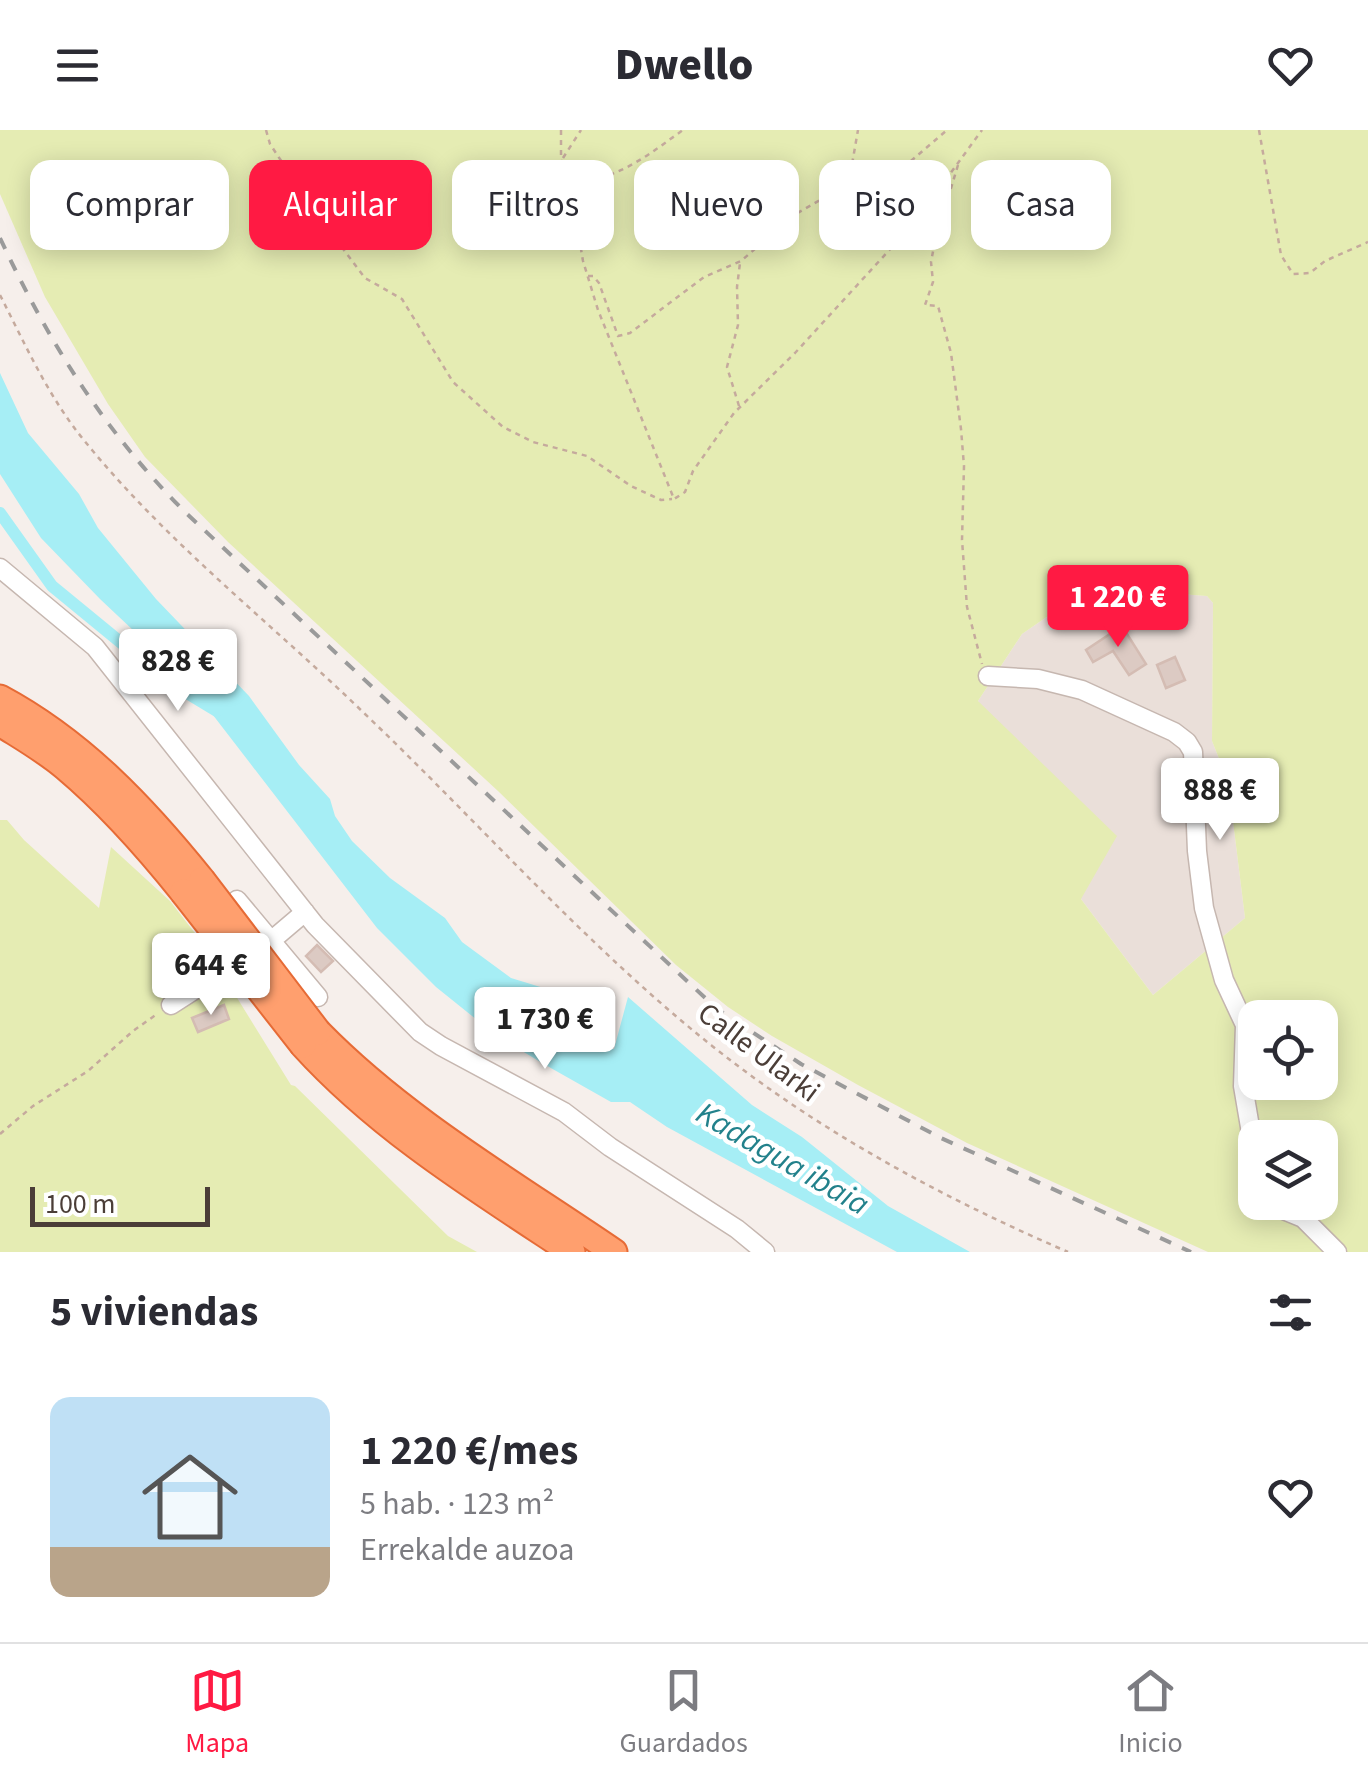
<!DOCTYPE html>
<html lang="es">
<head>
<meta charset="utf-8">
<style>
	:root { --surface:#fff; --page:#f7f7f7; --text:#2b2b33; --muted:#7c7c81; --line:#e1e1e2; --accent:#ff1a43 }
	body { margin:0; font-family:"Source Sans 3",sans-serif; background:var(--page); color:var(--text); height:100vh; display:flex; flex-direction:column; font-size:38px; white-space:nowrap }
	* { box-sizing:border-box; margin:0 }
	p { font-size:32px; color:var(--muted) }
	.icon { flex:none; width:55px; height:55px; fill:none; stroke:currentColor; stroke-width:2; stroke-linecap:round; stroke-linejoin:round }
	.map { position:relative; height:1122px; overflow:hidden }
	.sheet { display:flex; flex-direction:column; background:var(--surface); flex:1 }
	.sheet>* { flex:none }
	.top-card { position:absolute; left:30px; top:30px; width:1310px; height:90px; display:flex; gap:20px }
	.tools { position:absolute; left:1238px; top:870px; display:grid; gap:20px }
	.tools a { display:grid; place-items:center; width:100px; height:100px; border-radius:20px; background:var(--surface); box-shadow:0 5px 25px #0003; font-size:50px }
	.scale { position:absolute; left:30px; bottom:25px; width:180px; box-sizing:border-box; padding-left:10px; border:5px solid #4b3e38; border-top:0; font-size:28px; line-height:35px; white-space:nowrap; color:#4b3e38; -webkit-text-stroke:8px #fff; paint-order:stroke }
	.price { position:absolute; translate:-50% -85px; padding:0 22px; border-radius:10px; background:#fff; color:#222; font-size:32px; line-height:65px; filter:drop-shadow(0 2px 5px #0008) }
	.price::after { content:''; position:absolute; left:50%; top:60px; width:30px; height:22px; margin-left:-15px; background:inherit; clip-path:polygon(0 0,100% 0,50% 100%) }
	.price.active { background:var(--accent); color:#fff }
	ul { padding:0; list-style:none }
	li { display:flex; align-items:center; gap:30px; height:250px; padding:0 50px }
	li+li { border-top:2px solid var(--line) }
	li span { display:grid; place-items:center; flex:none; width:280px; height:200px; border-radius:20px; color:#555 }
	li>.icon { margin-inline-start:auto }
	span .icon { width:120px; height:120px; fill:#fffc; stroke-width:1 }
	li b { font-size:42px }
	h2 { display:flex; justify-content:space-between; align-items:center; height:120px; padding:0 50px; font-size:42px }
	.pill { padding:0 35px; border-radius:20px; background:var(--surface); box-shadow:0 5px 25px #0003; font-size:35px; line-height:90px }
	.pill.active { background:var(--accent); color:#fff }
	header { display:flex; justify-content:space-between; align-items:center; height:130px; padding:0 50px; background:var(--surface); font-size:45px; font-weight:800 }
	.menu { display:flex; justify-content:space-around; align-items:center; height:140px; border-top:2px solid var(--line); background:var(--surface); font-size:28px; color:var(--muted) }
	.menu a { display:grid; justify-items:center; gap:5px }
	.menu .active { color:var(--accent) }
	.map>svg:first-child { display:block }
	.residential { fill:#eadfd9 }
	.green { fill:#e5ecb3; fill-rule:evenodd }
	.water { fill:#a6eef5 }
	.lines { fill:none; stroke-linecap:round; stroke-linejoin:round }
	.canal { stroke:#a6eef5; stroke-width:12 }
	.building { fill:#dccac3; stroke:#d4bcb3; stroke-width:2.5 }
	.minor-casing { stroke:#c6b7b0; stroke-width:21 }
	.highway-casing { stroke:#e66b36; stroke-width:29 }
	.path { stroke:#c5aa9d; stroke-width:2.5; stroke-dasharray:5 5; stroke-linecap:butt }
	.minor { stroke:#fff; stroke-width:18 }
	.highway { stroke:#ff9f6e; stroke-width:25 }
	.rail { stroke:#9a9a9a; stroke-width:4; stroke-dasharray:12 12; stroke-linecap:butt }
	.highway-bridge-casing { stroke:#e66b36; stroke-width:29; stroke-linecap:butt }
	.highway-bridge { stroke:#ff9f6e; stroke-width:25 }
	.labels { text-anchor:middle; stroke-width:9; stroke-linejoin:round; paint-order:stroke }
	.street-label { font-size:30px; fill:#4b3e38; stroke:#fff }
	.water-label { font-size:32px; font-style:italic; fill:#22818b; stroke:#fff }
</style>
</head>
<body>
<header><svg class="icon" aria-label="menu" viewBox="0 0 24 24"><path d="M4 6h16M4 12h16M4 18h16"/></svg>Dwello<svg class="icon" aria-label="heart" viewBox="0 0 24 24"><path d="M12 20l-8-8c-3-5 5-10 8-4 3-6 11-1 8 4z"/></svg></header>
<div class="map">
<svg width="1368" height="1122" viewBox="0 0 1368 1122">
	<rect width="100%" height="100%" fill="#f6efeb"/>
	<path class="residential" d="M1138,461L1207,466L1213,473L1212,611L1228,651L1245,788L1153,865L1081,769L978,571L1022,504L1083,462Z"/>
	<path class="green" d="M0,0H1368V1122H1208L967,1013L858,955L772,906L728,877L676,835L498,661L228,412L145,327L108,274L45,167L0,64ZM1138,461L1207,466L1213,473L1212,611L1228,651L1245,788L1153,865L1081,769L1117,706L978,571L1022,504L1083,462ZM1255,888H1320V952H1255ZM1255,1008H1320V1072H1255Z
		M0,690H7L24,710L99,778L111,717L170,771L205,816L291,955L295,956L448,1106L477,1122H0Z"/>
	<path class="water" d="M0,243L28,303L79,364L98,398L156,469L249,566L299,635L330,669L335,686L352,711L390,748L445,788L462,812L511,848L547,859L580,891L597,915L614,919L628,867L752,975L802,1007L888,1076L970,1122H897L667,997L630,972H611L542,933L497,906L436,857L377,798L186,550L100,469L41,408L0,344Z"/>
	<g class="lines">
		<path class="canal" d="M0,383L52,456L169,552L217,581"/>
	</g>
	<path class="building" d="M1122,496L1146,534L1129,545L1113,521L1093,532L1086,520Z
		M1175,527L1185,550L1166,558L1157,535Z
		M317,815L333,831L321,842L306,826Z
		M224,875L229,889L198,902L192,888Z"/>
	<g class="lines">
		<g class="minor-casing">
			<path id="minor" d="M0,438L95,517L315,795L420,902L441,916L564,982L610,1017L737,1099L765,1122
				M988,546L1038,549L1082,560L1174,602L1187,612L1193,622L1197,721L1204,778L1224,850L1245,895L1243,956L1250,997L1255,1062
				M237,770L318,867
				M171,875L272,810L305,782
				M1264,1072L1303,1088L1337,1122"/>
		</g>
		<g class="highway-casing">
			<path id="highway" d="M0,568C82,612 144,678 202,750
				M0,593C22,607 45,620 65,637C109,674 147,717 183,762
				M318,902C404,990 513,1053 614,1122
				M303,915C379,999 478,1060 572,1122"/>
		</g>
		<path class="path" d="M266,0L270,14L311,76L365,148L402,169L453,252L503,297L533,312L587,326L631,356L661,370L672,369
			M561,0V30L569,48L583,131L598,180L674,369L685,362L693,341L734,283L795,223L915,92L982,0
			M1259,0L1281,125L1293,144L1310,143L1325,131L1368,112
			M563,28L581,0
			M958,35L935,111L931,132L933,152L925,175L938,176L951,223L961,299L964,336L962,410L967,477L982,534
			M570,48C610,57 652,22 683,0
			M847,63L858,0
			M588,146H593L599,153L618,206L630,203L704,147L741,131L794,85L829,65L875,62L947,0
			M0,165C25,214 48,266 83,309C165,411 271,493 365,584C495,708 616,850 764,955C858,1022 962,1076 1068,1122
			M739,276L727,237L738,195L737,157L740,133
			M0,1004L33,976L88,941L133,901L157,884"/>
		<use href="#minor" class="minor"/>
		<use href="#highway" class="highway"/>
		<path class="rail" d="M0,108C49,213 104,301 186,383L717,879L801,934L941,1008L1191,1122"/>
		<g class="highway-bridge-casing">
			<path id="highway-bridge" d="M202,750L318,902
				M183,762L303,915"/>
		</g>
		<use href="#highway-bridge" class="highway-bridge"/>
	</g>
	<g class="labels">
		<g class="street-label">
			<text transform="translate(759 922) rotate(37)" y="10">Calle Ularki</text>
		</g>
		<g class="water-label">
			<text transform="translate(783 1028) rotate(30)" y="11">Kadagua ibaia</text>
		</g>
	</g>
</svg>
<div class="tools">
<a><svg class="icon" aria-label="locate" viewBox="0 0 24 24"><circle cx="12" cy="12" r="6"/><path d="M12 2v4M12 18v4M2 12h4M18 12h4"/></svg></a>
<a><svg class="icon" aria-label="layers" viewBox="0 0 24 24"><path d="M12 4l9 5-9 5-9-5zM3 14l9 5 9-5"/></svg></a>
</div>
<div class="scale">100 m</div>
<b class="price active" style="left:1118px;top:520px">1 220 €</b>
<b class="price" style="left:178px;top:584px">828 €</b>
<b class="price" style="left:1220px;top:713px">888 €</b>
<b class="price" style="left:211px;top:888px">644 €</b>
<b class="price" style="left:545px;top:942px">1 730 €</b>
<div class="top-card">
<a class="pill">Comprar</a>
<a class="pill active">Alquilar</a>
<a class="pill">Filtros</a>
<a class="pill">Nuevo</a>
<a class="pill">Piso</a>
<a class="pill">Casa</a>
</div>
</div>
<section class="sheet">
<h2>5 viviendas<svg class="icon" aria-label="filters" viewBox="0 0 24 24"><path d="M4 7h16M4 17h16"/><circle cx="9" cy="7" r="2"/><circle cx="15" cy="17" r="2"/></svg></h2>
<ul>
<li><span style="background:linear-gradient(#bfe0f5 75%,#b9a48a 0)"><svg class="icon" aria-label="home" viewBox="0 0 24 24"><path d="M3 11l9-7 9 7M6 9v11h12V9"/></svg></span><div><b>1 220 €/mes</b><p>5 hab. · 123 m²</p><p>Errekalde auzoa</p></div><svg class="icon" aria-label="heart" viewBox="0 0 24 24"><path d="M12 20l-8-8c-3-5 5-10 8-4 3-6 11-1 8 4z"/></svg></li>
</ul>
</section>
<nav class="menu">
<a class="active"><svg class="icon" aria-label="map" viewBox="0 0 24 24"><path d="M3 6l6-2 6 2 6-2v14l-6 2-6-2-6 2zM9 4v14M15 6v14"/></svg>Mapa</a>
<a><svg class="icon" aria-label="saved" viewBox="0 0 24 24"><path d="M7 4h10v16l-5-4-5 4z"/></svg>Guardados</a>
<a><svg class="icon" aria-label="home" viewBox="0 0 24 24"><path d="M3 11l9-7 9 7M6 9v11h12V9"/></svg>Inicio</a>
</nav>
</body>
</html>
